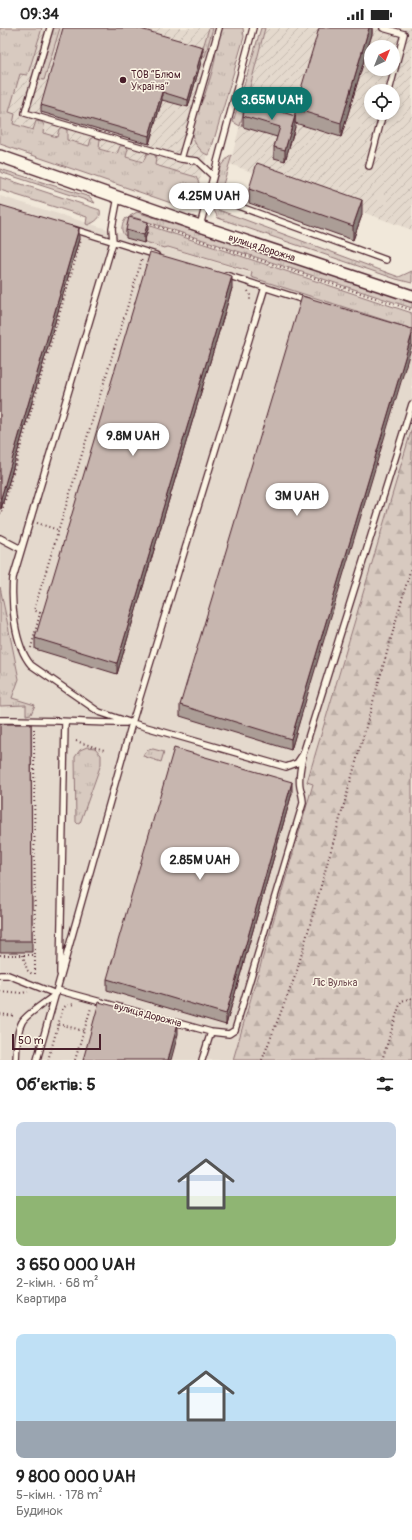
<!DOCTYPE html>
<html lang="uk">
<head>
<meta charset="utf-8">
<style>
	:root { --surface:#fff; --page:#f2f2f2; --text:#222; --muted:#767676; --accent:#0f766e }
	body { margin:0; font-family:Pangolin,sans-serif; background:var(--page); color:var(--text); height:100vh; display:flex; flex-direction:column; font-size:15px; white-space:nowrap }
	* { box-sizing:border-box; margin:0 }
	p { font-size:13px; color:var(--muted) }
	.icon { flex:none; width:22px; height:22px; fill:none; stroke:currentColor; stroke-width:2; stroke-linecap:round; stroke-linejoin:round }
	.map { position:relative; height:1032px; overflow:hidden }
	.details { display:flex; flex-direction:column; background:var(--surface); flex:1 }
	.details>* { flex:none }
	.needle { width:26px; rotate:43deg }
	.fabs { position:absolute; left:364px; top:12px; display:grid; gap:8px }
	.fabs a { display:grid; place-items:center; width:36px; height:36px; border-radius:50%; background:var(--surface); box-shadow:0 2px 6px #0003; font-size:20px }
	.scale { position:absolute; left:12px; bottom:10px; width:89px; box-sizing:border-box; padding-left:4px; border:2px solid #4a1f2b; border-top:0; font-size:11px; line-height:14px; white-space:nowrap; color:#4a1f2b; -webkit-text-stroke:3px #fcf5e5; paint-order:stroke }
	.price { position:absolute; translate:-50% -34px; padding:0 9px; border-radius:14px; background:#fff; color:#222; font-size:13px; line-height:26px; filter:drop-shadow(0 1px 2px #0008) }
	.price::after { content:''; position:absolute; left:50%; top:24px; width:12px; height:9px; margin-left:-6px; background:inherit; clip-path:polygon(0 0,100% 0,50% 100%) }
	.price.active { background:var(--accent); color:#fff }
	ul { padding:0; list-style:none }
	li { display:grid; align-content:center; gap:8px; height:212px; padding:0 16px }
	li span { display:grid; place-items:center; height:124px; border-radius:8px; color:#555 }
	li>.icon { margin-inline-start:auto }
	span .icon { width:72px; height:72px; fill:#fffc; stroke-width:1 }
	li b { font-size:17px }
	h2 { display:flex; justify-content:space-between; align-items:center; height:48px; padding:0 16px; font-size:17px }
	.status { display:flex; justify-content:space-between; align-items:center; height:28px; padding:0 20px; background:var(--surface); direction:ltr }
	.status svg { height:11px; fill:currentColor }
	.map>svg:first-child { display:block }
	.built { fill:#e4d9cd }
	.industrial { fill:url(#industrial-furrows); fill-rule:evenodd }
	.grass { fill:url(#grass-tufts); stroke:#917476 }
	.forest { fill:url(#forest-firs); stroke:#917476 }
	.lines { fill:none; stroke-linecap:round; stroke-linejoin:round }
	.service-casing { stroke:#4a1f2b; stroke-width:8 }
	.minor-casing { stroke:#4a1f2b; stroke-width:14 }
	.path { stroke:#4a1f2b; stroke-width:2; stroke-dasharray:1 3; stroke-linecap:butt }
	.service { stroke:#fcf5e5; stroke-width:5.5 }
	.minor { stroke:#fcf5e5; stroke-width:11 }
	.wall { fill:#ab9d96; stroke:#4a1f2b }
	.shaded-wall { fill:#8b7f7a; stroke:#4a1f2b }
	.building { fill:#c7b6af; stroke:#4a1f2b }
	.poi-dot { fill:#4a1f2b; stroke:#fcf5e5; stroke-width:1.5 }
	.labels { text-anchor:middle; stroke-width:3; stroke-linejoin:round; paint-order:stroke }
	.poi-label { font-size:10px; fill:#4a1f2b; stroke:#fcf5e5; text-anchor:start }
	.street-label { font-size:10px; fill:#4a1f2b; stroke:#fcf5e5 }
	.park-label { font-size:10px; fill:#6e4a50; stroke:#fcf5e5 }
</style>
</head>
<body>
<div class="status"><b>09:34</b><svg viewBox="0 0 49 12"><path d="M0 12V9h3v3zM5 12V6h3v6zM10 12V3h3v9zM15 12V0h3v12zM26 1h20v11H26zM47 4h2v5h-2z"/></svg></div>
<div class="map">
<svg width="412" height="1032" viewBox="0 0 412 1032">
	<defs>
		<pattern id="industrial-furrows" width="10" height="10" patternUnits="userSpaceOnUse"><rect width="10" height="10" fill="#e4d9cd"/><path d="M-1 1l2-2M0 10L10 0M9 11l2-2" fill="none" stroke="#c5bab0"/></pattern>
		<pattern id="grass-tufts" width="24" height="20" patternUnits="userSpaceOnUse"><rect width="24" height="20" fill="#d8cac0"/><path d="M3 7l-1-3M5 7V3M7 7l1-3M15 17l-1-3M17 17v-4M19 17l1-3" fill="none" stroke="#bbada5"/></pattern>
		<pattern id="forest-firs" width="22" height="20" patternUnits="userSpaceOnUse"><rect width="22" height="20" fill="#d8cac0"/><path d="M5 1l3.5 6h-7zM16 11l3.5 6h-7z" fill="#bbada5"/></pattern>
	</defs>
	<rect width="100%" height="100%" fill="#f1e8da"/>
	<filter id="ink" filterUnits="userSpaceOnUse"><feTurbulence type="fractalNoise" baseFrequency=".025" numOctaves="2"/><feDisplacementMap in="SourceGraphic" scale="8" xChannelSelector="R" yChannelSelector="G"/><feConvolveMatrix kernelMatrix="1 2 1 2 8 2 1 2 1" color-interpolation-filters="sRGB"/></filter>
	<g filter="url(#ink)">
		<path class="built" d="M0,168L412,295V400L307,753L313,755L233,1032H0V678L25,677L12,670L19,651L0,559Z"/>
		<path class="industrial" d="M25,0H244L199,155L196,149L0,93V84Z
			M265,0H412V202L230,136ZM371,19H393V41H371ZM371,63H393V85H371Z"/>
		<path class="grass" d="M0,0H42L28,46L27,47L20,46L9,84L15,86L13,96L33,102L36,93L42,94L44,97L43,105L57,109L59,101L62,99L67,102V112L89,118L91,111L95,109L100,111L99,121L117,126L120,118H126L128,121L126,129L143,134L147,125H154L156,130L155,137L196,149L199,155C193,166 187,174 174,176L0,116Z
			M53,0H60L44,52L39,51Z
			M209,0H213L205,28L201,32V26Z
			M222,0H243L244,9L211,122L209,127C204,126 202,124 199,120C183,104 199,82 205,66C208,56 212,46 214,36C217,23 215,12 222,0Z
			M261,0H265L240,98L233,94Z
			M232,127L221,163L214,160C217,146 219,135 232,127Z
			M0,141L90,169L95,175L0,144Z
			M0,149L100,182C102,190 95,194 88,197L86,196L87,189L0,162Z
			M213,169L219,170L216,181L399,249L412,243V255L396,251L218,190L214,182Z
			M137,184L412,274V280L130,188Z
			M126,190L412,285V301L251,249L252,244L168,219L164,220L124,207C120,201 122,196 126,190Z
			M0,559L19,651L12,670L35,677L31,686L26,687V677L0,678Z
			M87,719L95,720L101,727V736L80,795L78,796L76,794L75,729L80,722Z
			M153,721L164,724L161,734L143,728C145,722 148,722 153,721Z"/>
		<path class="forest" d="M412,400V1032H233L313,756L307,754Z"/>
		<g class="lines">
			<g class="service-casing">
				<path id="service" d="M50,0L25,85L181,131L197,133L213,148
					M383,0L404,6L389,63
					M181,131L219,0
					M369,138L383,85
					M209,163L228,170L238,178L386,232
					M118,169L112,200L113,214L13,550C11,575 14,617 31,637L99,684L132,695L286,739L297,735L303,726L412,376
					M200,198L253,0
					M73,201L156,227
					M226,247L307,273
					M0,510L21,521
					M0,692C42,691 84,695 126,695
					M60,945L65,694
					M0,947H8L56,966
					M57,962L211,1004L229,1006L235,1002L303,775C303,769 301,764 300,759C298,748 301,738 303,728
					M16,1032C17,1020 16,1005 22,994C26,986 48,973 56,966
					M37,1032L132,695L265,259
					M202,1032L211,1004"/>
			</g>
			<g class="minor-casing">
				<path id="minor" d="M0,128L200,198L412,268"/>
			</g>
			<path class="path" d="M147,195L412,282
				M248,263L250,267V274
				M0,485L1,486L81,212
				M37,495L58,502
				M31,620L40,585L34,582L142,231
				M34,701L35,949
				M76,713L104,722
				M0,927H35
				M23,927L27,942L32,946
				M0,963L21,965L28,964
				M0,986L15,988
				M59,996L84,1003
				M48,1032L63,980L67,977L75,976
				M75,1032L91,980
				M262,1032L296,946L412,536
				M382,1032L401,973L412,970"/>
			<use href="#service" class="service"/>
			<use href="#minor" class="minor"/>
		</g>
		<path class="wall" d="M372,0V6L341,109L295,95V81Z
			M203,27L188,79L162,72L149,116L41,84V77Z
			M243,88L295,99L285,133L274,130V119L277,109L243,99Z
			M249,161L362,187L353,212L249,175Z
			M0,177L79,211L1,481H0Z
			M148,201L144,215L126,210V202Z
			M232,260L117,646L35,621V610Z
			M412,301L291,722L180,688V677Z
			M0,696H31L32,924H0Z
			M292,765L226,997L107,962V951Z"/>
		<path class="shaded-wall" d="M369,0H372V6L341,109V95Z
			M203,19V27L188,79V72Z
			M162,64V72L149,116V108Z
			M295,88V99L285,133V122Z
			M362,172V187L353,212V198Z
			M148,194V201L144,215V207Z
			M79,200V211L1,481V470Z
			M232,248V260L117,646V635Z
			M412,306V317L291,722V711Z
			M292,754V765L226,997V986Z
			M178,995V1006L171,1032H168Z"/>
		<path class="building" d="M63,0H137L203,19L188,72L162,64L149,108L41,77Z
			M319,0H369L341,95L295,81Z
			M247,73L295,88L285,122L274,119L280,99L243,88Z
			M257,135L362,172L353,198L249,161Z
			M0,177L79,200L1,470H0Z
			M129,189L148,194L144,207L126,202Z
			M150,224L232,248L117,635L35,610Z
			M302,268L412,301V306L291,711L180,677Z
			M0,696H31L32,913H0Z
			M174,720L292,754L226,986L107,951Z
			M99,974L178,995L168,1032H83Z"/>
	</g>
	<circle class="poi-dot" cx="123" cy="52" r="4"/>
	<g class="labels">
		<g class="poi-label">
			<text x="131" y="50">ТОВ “Блюм<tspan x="131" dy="12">Україна”</tspan></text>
		</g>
		<g class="street-label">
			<text transform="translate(262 219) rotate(18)" y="4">вулиця Дорожна</text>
			<text transform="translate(148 986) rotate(15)" y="4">вулиця Дорожна</text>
		</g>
		<g class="park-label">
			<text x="335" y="958">Ліс Вулька</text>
		</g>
	</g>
</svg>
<div class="fabs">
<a><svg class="needle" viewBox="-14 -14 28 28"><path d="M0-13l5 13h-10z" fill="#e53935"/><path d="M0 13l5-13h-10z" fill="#767676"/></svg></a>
<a><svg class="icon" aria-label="locate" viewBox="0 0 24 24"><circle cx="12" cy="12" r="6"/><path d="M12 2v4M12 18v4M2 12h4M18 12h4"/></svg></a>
</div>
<div class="scale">50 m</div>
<b class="price active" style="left:272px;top:93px">3.65M UAH</b>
<b class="price" style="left:209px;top:189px">4.25M UAH</b>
<b class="price" style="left:133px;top:429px">9.8M UAH</b>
<b class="price" style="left:297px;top:489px">3M UAH</b>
<b class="price" style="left:200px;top:853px">2.85M UAH</b>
</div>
<section class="details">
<h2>Об’єктів: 5<svg class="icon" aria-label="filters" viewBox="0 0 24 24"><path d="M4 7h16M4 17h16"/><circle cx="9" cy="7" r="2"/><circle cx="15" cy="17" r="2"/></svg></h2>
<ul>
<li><span style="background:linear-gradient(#c9d6e8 60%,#8fb573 0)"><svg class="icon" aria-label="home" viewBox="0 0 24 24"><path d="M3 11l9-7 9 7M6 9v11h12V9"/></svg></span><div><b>3 650 000 UAH</b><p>2-кімн. · 68 m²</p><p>Квартира</p></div></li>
<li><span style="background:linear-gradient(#bfe0f5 70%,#9aa5b1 0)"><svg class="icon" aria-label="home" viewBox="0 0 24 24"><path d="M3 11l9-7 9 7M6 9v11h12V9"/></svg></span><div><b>9 800 000 UAH</b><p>5-кімн. · 178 m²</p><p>Будинок</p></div></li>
</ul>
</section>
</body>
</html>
